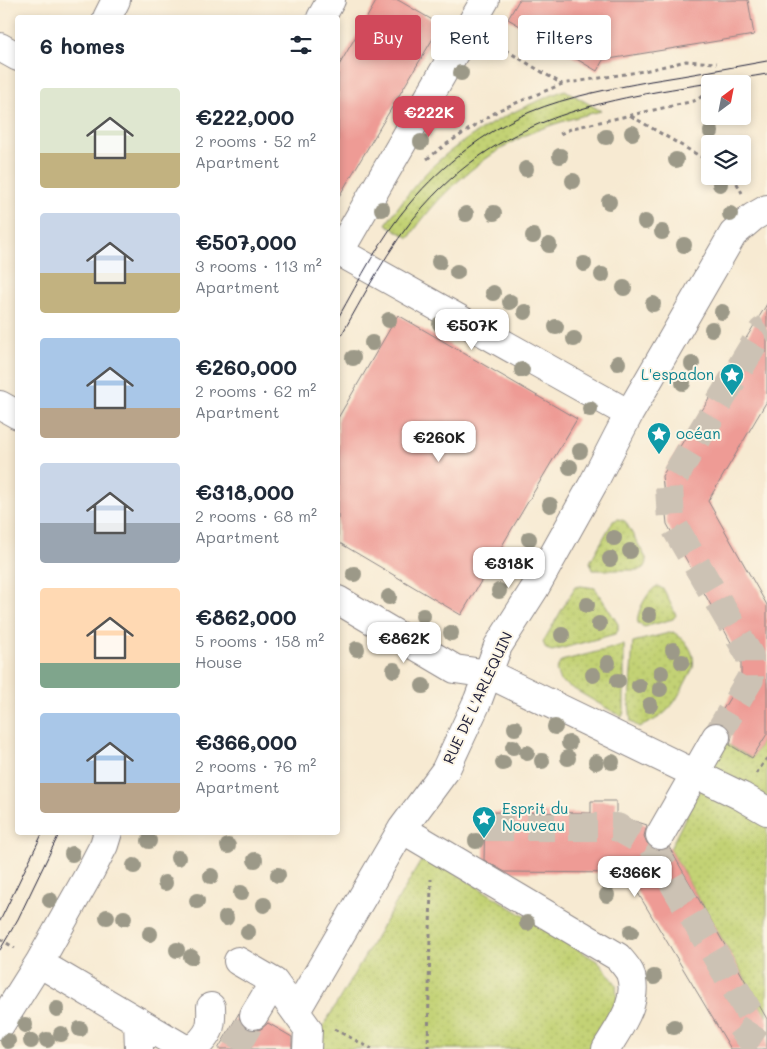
<!DOCTYPE html>
<html lang="en">
<head>
<meta charset="utf-8">
<style>
	:root { --surface:#fff; --page:#f6f6f7; --text:#1f2937; --muted:#747a83; --accent:#d1495b }
	body { margin:0; font-family:Mali,sans-serif; background:var(--page); color:var(--text); height:100vh; display:flex; flex-direction:column; font-size:19px; white-space:nowrap }
	* { box-sizing:border-box; margin:0 }
	p { font-size:16px; color:var(--muted) }
	.icon { flex:none; width:28px; height:28px; fill:none; stroke:currentColor; stroke-width:2; stroke-linecap:round; stroke-linejoin:round }
	.map { position:relative; flex:1; overflow:hidden }
	.sheet { position:absolute; left:15px; top:15px; width:325px; height:820px; display:flex; flex-direction:column; background:var(--surface); border-radius:5px; box-shadow:0 2px 8px #0003 }
	.sheet>* { flex:none }
	.hud { position:absolute; left:355px; top:15px; width:336px; height:45px; display:flex; gap:10px }
	.needle { width:32px; rotate:32deg }
	.tools { position:absolute; left:701px; top:75px; display:grid; gap:10px }
	.tools a { display:grid; place-items:center; width:50px; height:50px; border-radius:5px; background:var(--surface); box-shadow:0 2px 8px #0003; font-size:25px }
	.price { position:absolute; translate:-50% -42px; padding:0 11px; border-radius:10px; background:#fff; color:#222; font-size:16px; line-height:32px; filter:drop-shadow(0 1px 2px #0008) }
	.price::after { content:''; position:absolute; left:50%; top:30px; width:15px; height:11px; margin-left:-8px; background:inherit; clip-path:polygon(0 0,100% 0,50% 100%) }
	.price.on { background:var(--accent); color:#fff }
	ul { padding:0; list-style:none }
	li { display:flex; align-items:center; gap:15px; height:125px; padding:0 25px }
	li span { display:grid; place-items:center; flex:none; width:140px; height:100px; border-radius:5px; color:#555 }
	li>.icon { margin-inline-start:auto }
	span .icon { width:60px; height:60px; fill:#fffc; stroke-width:1 }
	li b { font-size:21px }
	h2 { display:flex; justify-content:space-between; align-items:center; height:60px; padding:0 25px; font-size:21px }
	.pill { padding:0 18px; border-radius:5px; background:var(--surface); box-shadow:0 2px 8px #0003; font-size:18px; line-height:45px }
	.pill.on { background:var(--accent); color:#fff }
	.map>svg:first-child { display:block }
	.grass { fill:url(#grass-dots); stroke:#727a58 }
	.building { fill:#ee9b95 }
	.lines { fill:none; stroke-linecap:round; stroke-linejoin:round }
	.minor-tunnel { stroke:#ccc2b4; stroke-width:28; stroke-dasharray:28 14; stroke-linecap:butt }
	.minor-casing { stroke:#8c8686; stroke-width:30 }
	.path { stroke:#8c8686; stroke-width:3; stroke-dasharray:4 4; stroke-linecap:butt }
	.minor { stroke:#fff; stroke-width:28 }
	.tram { stroke:#22223b; stroke-width:1 }
	.tree { fill:#9c9988 }
	.labels { text-anchor:middle; stroke-width:4; stroke-linejoin:round; paint-order:stroke }
	.culture-label { font-size:15px; fill:#0d838f; stroke:#fcf5e5; text-anchor:start }
	.street-label { font-size:15px; fill:#22223b; stroke:#fcf5e5 }
</style>
</head>
<body>
<div class="map">
<svg width="767" height="1049" viewBox="0 0 767 1049">
	<defs>
		<pattern id="grass-dots" width="8" height="8" patternUnits="userSpaceOnUse" patternTransform="scale(1.25)"><rect width="8" height="8" fill="#c3d274"/><path d="M2 2h.1M6 6h.1" fill="none" stroke="#a7b465" stroke-width="1.8" stroke-linecap="round"/></pattern>
	</defs>
	<rect width="100%" height="100%" fill="#fcf5e5"/>
	<filter id="ink" filterUnits="userSpaceOnUse"><feTurbulence type="fractalNoise" baseFrequency=".02" numOctaves="2"/><feDisplacementMap in="SourceGraphic" scale="10" xChannelSelector="R" yChannelSelector="G"/><feConvolveMatrix kernelMatrix="1 2 1 2 8 2 1 2 1" color-interpolation-filters="sRGB"/></filter>
	<filter id="wash" filterUnits="userSpaceOnUse"><feTurbulence type="fractalNoise" baseFrequency=".0096" numOctaves="4" result="noise"/><feDisplacementMap in="SourceGraphic" scale="20" xChannelSelector="R" yChannelSelector="G"/><feGaussianBlur stdDeviation="1.12" result="paint"/><feColorMatrix in="noise" values="0 0 0 0 0 0 0 0 0 0 0 0 0 0 0 0 0 1.4 0 .05"/><feComposite in="paint" operator="in"/></filter>
	<g filter="url(#wash)">
		<rect width="100%" height="100%" fill="#f7ead2"/>
		<path class="grass" d="M565,90L601,111C576,117 552,124 528,134C480,157 438,194 409,238L386,224C403,200 421,175 444,156C481,126 521,107 565,90Z
			M618,519L625,521L646,558L647,562L645,567L639,570H593L590,562L613,521Z
			M581,586L595,588L618,624V631L615,634L552,651L546,649L543,642L575,587Z
			M658,586L664,590L676,615L673,619L644,627L638,623C635,614 649,588 658,586Z
			M673,632C686,640 696,652 693,668C676,699 674,714 639,727L631,722L629,703L633,642Z
			M624,645V712L622,717L560,681L556,670L561,661Z
			M767,734V1017L670,849L705,777L725,743L752,758Z
			M425,854L600,963L616,984L618,1011L595,1049H316L318,1035Z"/>
		<g id="blocks">
			<path class="building" d="M377,0H398L441,25L338,198V67Z
				M519,0H748L754,35L603,60L597,71L508,19Z
				M767,304V401L708,501L767,605V734L752,758L730,745L732,736L729,729L723,723L716,721L741,679V661L667,524L662,476Z
				M398,315L577,419L461,615L338,542V418Z
				M591,801H616V815L647,825L644,836L647,843L652,848L661,851L669,847L767,1019V1049H731L626,873L505,872L484,860L485,812L591,813Z
				M239,1013L240,1022L246,1029L253,1031L261,1029L268,1023L292,1037V1049H218Z"/>
		</g>
	</g>
	<g filter="url(#ink)">
		<use href="#blocks" fill-opacity="0" stroke="#8c8686" stroke-width="1"/>
		<g class="lines">
			<path class="minor-tunnel" d="M716,737L750,679V656L671,521L669,486L762,331L767,328
				M485,827H617L652,847L756,1024L747,1038L733,1049
				M235,1049L254,1015"/>
			<g class="minor-casing">
				<path id="minor" d="M107,18L116,0
					M321,18L331,0
					M0,47L18,57
					M338,251L629,414
					M338,254L485,0
					M0,405L18,415
					M338,600L455,669L489,674L741,796L767,811
					M402,829L618,957C622,962 627,967 630,973C640,1001 620,1026 606,1049
					M660,835L716,737
					M238,961L274,982L308,1029L307,1049
					M39,963L185,1049
					M296,1011L402,829L445,771L478,700L498,646L535,588L593,484L629,414L733,234L753,217L767,209
					M254,1015L274,982
					M138,1021L139,1049
					M0,1025L39,963L89,874L104,845L108,832
					M193,1049C210,1034 212,1028 211,1007"/>
			</g>
			<path class="path" d="M492,42L562,84
				M631,116L710,162
				M560,134L573,128L694,101L710,92
				M427,159L445,145L499,110L562,84L644,71L686,61L717,63
				M733,176L742,193
				M756,774L767,758
				M0,939L15,948
				M334,1029L372,1049
				M428,1049L431,879"/>
			<use href="#minor" class="minor"/>
			<path class="tram" d="M338,318C360,279 381,237 410,203C443,164 484,132 530,112C569,96 610,89 651,81C690,75 728,68 767,61
				M338,341C364,296 388,247 423,207C516,101 637,96 767,74
				M0,921L43,832
				M0,950L18,919L60,832"/>
		</g>
		<g class="tree">
			<circle cx="461" cy="73" r="8"/>
			<circle cx="711" cy="132" r="8"/>
			<circle cx="632" cy="133" r="8"/>
			<circle cx="606" cy="137" r="8"/>
			<circle cx="421" cy="142" r="8"/>
			<circle cx="560" cy="156" r="8"/>
			<circle cx="676" cy="160" r="8"/>
			<circle cx="526" cy="169" r="8"/>
			<circle cx="573" cy="181" r="8"/>
			<circle cx="720" cy="184" r="8"/>
			<circle cx="609" cy="202" r="8"/>
			<circle cx="382" cy="209" r="8"/>
			<circle cx="494" cy="213" r="8"/>
			<circle cx="466" cy="214" r="8"/>
			<circle cx="730" cy="214" r="8"/>
			<circle cx="645" cy="222" r="8"/>
			<circle cx="662" cy="232" r="8"/>
			<circle cx="533" cy="236" r="8"/>
			<circle cx="549" cy="245" r="8"/>
			<circle cx="684" cy="245" r="8"/>
			<circle cx="439" cy="262" r="8"/>
			<circle cx="584" cy="264" r="8"/>
			<circle cx="457" cy="272" r="8"/>
			<circle cx="602" cy="275" r="8"/>
			<circle cx="624" cy="288" r="8"/>
			<circle cx="493" cy="293" r="8"/>
			<circle cx="510" cy="302" r="8"/>
			<circle cx="653" cy="304" r="8"/>
			<circle cx="525" cy="312" r="8"/>
			<circle cx="722" cy="312" r="8"/>
			<circle cx="389" cy="320" r="8"/>
			<circle cx="440" cy="324" r="8"/>
			<circle cx="556" cy="327" r="8"/>
			<circle cx="712" cy="329" r="8"/>
			<circle cx="574" cy="339" r="8"/>
			<circle cx="372" cy="343" r="8"/>
			<circle cx="353" cy="358" r="8"/>
			<circle cx="618" cy="363" r="8"/>
			<circle cx="692" cy="364" r="8"/>
			<circle cx="522" cy="370" r="8"/>
			<circle cx="683" cy="383" r="8"/>
			<circle cx="590" cy="409" r="8"/>
			<circle cx="580" cy="451" r="8"/>
			<circle cx="570" cy="467" r="8"/>
			<circle cx="550" cy="505" r="8"/>
			<circle cx="614" cy="538" r="8"/>
			<circle cx="529" cy="539" r="8"/>
			<circle cx="630" cy="551" r="8"/>
			<circle cx="610" cy="559" r="8"/>
			<circle cx="354" cy="574" r="8"/>
			<circle cx="507" cy="574" r="8"/>
			<circle cx="499" cy="591" r="8"/>
			<circle cx="389" cy="597" r="8"/>
			<circle cx="587" cy="605" r="8"/>
			<circle cx="649" cy="615" r="8"/>
			<circle cx="423" cy="616" r="8"/>
			<circle cx="599" cy="624" r="8"/>
			<circle cx="451" cy="633" r="8"/>
			<circle cx="562" cy="635" r="8"/>
			<circle cx="357" cy="649" r="8"/>
			<circle cx="673" cy="650" r="8"/>
			<circle cx="682" cy="662" r="8"/>
			<circle cx="608" cy="663" r="8"/>
			<circle cx="394" cy="670" r="8"/>
			<circle cx="661" cy="673" r="8"/>
			<circle cx="593" cy="675" r="8"/>
			<circle cx="618" cy="681" r="8"/>
			<circle cx="423" cy="686" r="8"/>
			<circle cx="639" cy="686" r="8"/>
			<circle cx="660" cy="689" r="8"/>
			<circle cx="650" cy="705" r="8"/>
			<circle cx="555" cy="727" r="8"/>
			<circle cx="515" cy="728" r="8"/>
			<circle cx="569" cy="743" r="8"/>
			<circle cx="513" cy="747" r="8"/>
			<circle cx="527" cy="753" r="8"/>
			<circle cx="568" cy="758" r="8"/>
			<circle cx="542" cy="761" r="8"/>
			<circle cx="596" cy="762" r="8"/>
			<circle cx="612" cy="762" r="8"/>
			<circle cx="503" cy="763" r="8"/>
			<circle cx="149" cy="841" r="8"/>
			<circle cx="476" cy="841" r="8"/>
			<circle cx="228" cy="846" r="8"/>
			<circle cx="72" cy="854" r="8"/>
			<circle cx="178" cy="858" r="8"/>
			<circle cx="255" cy="860" r="8"/>
			<circle cx="134" cy="866" r="8"/>
			<circle cx="278" cy="875" r="8"/>
			<circle cx="211" cy="876" r="8"/>
			<circle cx="165" cy="883" r="8"/>
			<circle cx="241" cy="893" r="8"/>
			<circle cx="607" cy="895" r="8"/>
			<circle cx="50" cy="900" r="8"/>
			<circle cx="197" cy="901" r="8"/>
			<circle cx="264" cy="905" r="8"/>
			<circle cx="107" cy="917" r="8"/>
			<circle cx="124" cy="918" r="8"/>
			<circle cx="226" cy="918" r="8"/>
			<circle cx="527" cy="923" r="8"/>
			<circle cx="248" cy="932" r="8"/>
			<circle cx="631" cy="932" r="8"/>
			<circle cx="150" cy="934" r="8"/>
			<circle cx="177" cy="950" r="8"/>
			<circle cx="191" cy="957" r="8"/>
			<circle cx="654" cy="977" r="8"/>
			<circle cx="57" cy="1009" r="8"/>
			<circle cx="25" cy="1025" r="8"/>
			<circle cx="674" cy="1027" r="8"/>
			<circle cx="80" cy="1029" r="8"/>
			<circle cx="61" cy="1034" r="8"/>
			<circle cx="47" cy="1040" r="8"/>
			<circle cx="8" cy="1041" r="8"/>
			<circle cx="31" cy="1041" r="8"/>
		</g>
	</g>
	<defs>
		<g id="sight-pin" transform="scale(1.25)"><path d="M0 17L-7.5 6A9.5 9.5 0 1 1 7.5 6Z" fill="#0f9aa8" stroke="#fcf5e5"/><path d="M0-6L1.8-2.2L6-1.7L2.9 1.2L3.7 5.4L0 3.3L-3.7 5.4L-2.9 1.2L-6-1.7L-1.8-2.2Z" fill="#fff"/></g>
	</defs>
	<g fill-rule="evenodd">
		<use href="#sight-pin" x="732" y="375"/>
		<use href="#sight-pin" x="659" y="434"/>
		<use href="#sight-pin" x="484" y="818"/>
	</g>
	<g class="labels">
		<g class="culture-label">
			<text x="714" y="380" text-anchor="end">L'espadon</text>
			<text x="676" y="439">océan</text>
			<text x="502" y="814">Esprit du<tspan x="502" dy="17">Nouveau</tspan></text>
		</g>
		<g class="street-label">
			<text transform="translate(478 698) rotate(-65)" y="5">RUE DE L'ARLEQUIN</text>
		</g>
	</g>
</svg>
<div class="tools">
<a><svg class="needle" viewBox="-14 -14 28 28"><path d="M0-13l5 13h-10z" fill="#e53935"/><path d="M0 13l5-13h-10z" fill="#747a83"/></svg></a>
<a><svg class="icon" aria-label="layers" viewBox="0 0 24 24"><path d="M12 4l9 5-9 5-9-5zM3 14l9 5 9-5"/></svg></a>
</div>
<b class="price on" style="left:429px;top:138px">€222K</b>
<b class="price" style="left:472px;top:351px">€507K</b>
<b class="price" style="left:439px;top:463px">€260K</b>
<b class="price" style="left:509px;top:589px">€318K</b>
<b class="price" style="left:404px;top:664px">€862K</b>
<b class="price" style="left:635px;top:898px">€366K</b>
<div class="hud">
<a class="pill on">Buy</a>
<a class="pill">Rent</a>
<a class="pill">Filters</a>
</div>
<section class="sheet">
<h2>6 homes<svg class="icon" aria-label="filters" viewBox="0 0 24 24"><path d="M4 7h16M4 17h16"/><circle cx="9" cy="7" r="2"/><circle cx="15" cy="17" r="2"/></svg></h2>
<ul>
<li><span style="background:linear-gradient(#dfe7d0 65%,#c2b280 0)"><svg class="icon" aria-label="home" viewBox="0 0 24 24"><path d="M3 11l9-7 9 7M6 9v11h12V9"/></svg></span><div><b>€222,000</b><p>2 rooms · 52 m²</p><p>Apartment</p></div></li>
<li><span style="background:linear-gradient(#c9d6e8 60%,#c2b280 0)"><svg class="icon" aria-label="home" viewBox="0 0 24 24"><path d="M3 11l9-7 9 7M6 9v11h12V9"/></svg></span><div><b>€507,000</b><p>3 rooms · 113 m²</p><p>Apartment</p></div></li>
<li><span style="background:linear-gradient(#a9c7e8 70%,#b9a48a 0)"><svg class="icon" aria-label="home" viewBox="0 0 24 24"><path d="M3 11l9-7 9 7M6 9v11h12V9"/></svg></span><div><b>€260,000</b><p>2 rooms · 62 m²</p><p>Apartment</p></div></li>
<li><span style="background:linear-gradient(#c9d6e8 60%,#9aa5b1 0)"><svg class="icon" aria-label="home" viewBox="0 0 24 24"><path d="M3 11l9-7 9 7M6 9v11h12V9"/></svg></span><div><b>€318,000</b><p>2 rooms · 68 m²</p><p>Apartment</p></div></li>
<li><span style="background:linear-gradient(#ffd9b3 75%,#7fa58c 0)"><svg class="icon" aria-label="home" viewBox="0 0 24 24"><path d="M3 11l9-7 9 7M6 9v11h12V9"/></svg></span><div><b>€862,000</b><p>5 rooms · 158 m²</p><p>House</p></div></li>
<li><span style="background:linear-gradient(#a9c7e8 70%,#b9a48a 0)"><svg class="icon" aria-label="home" viewBox="0 0 24 24"><path d="M3 11l9-7 9 7M6 9v11h12V9"/></svg></span><div><b>€366,000</b><p>2 rooms · 76 m²</p><p>Apartment</p></div></li>
</ul>
</section>
</div>
</body>
</html>
